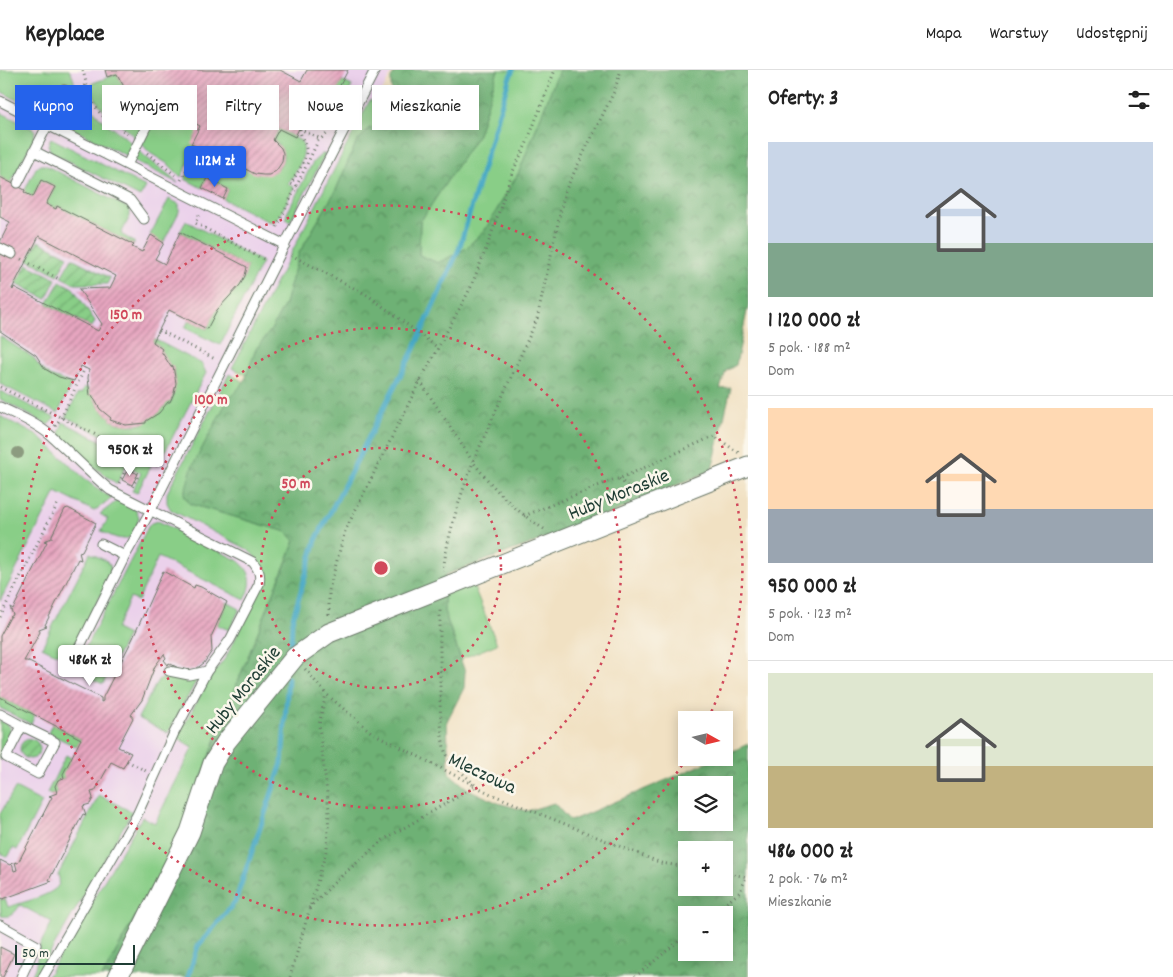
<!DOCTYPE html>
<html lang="pl">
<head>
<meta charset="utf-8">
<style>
	:root { --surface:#fff; --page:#f2f2f2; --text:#222; --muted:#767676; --line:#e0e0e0; --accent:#2563eb }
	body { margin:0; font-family:Dekko,sans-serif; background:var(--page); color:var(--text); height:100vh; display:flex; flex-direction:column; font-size:19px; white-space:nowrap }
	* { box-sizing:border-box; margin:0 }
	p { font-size:16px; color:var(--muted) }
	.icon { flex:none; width:28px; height:28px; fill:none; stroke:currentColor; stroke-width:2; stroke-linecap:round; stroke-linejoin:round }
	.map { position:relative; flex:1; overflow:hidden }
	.drawer { display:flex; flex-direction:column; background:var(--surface); width:425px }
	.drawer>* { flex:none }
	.guide { position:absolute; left:15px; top:15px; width:475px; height:45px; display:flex; gap:10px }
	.needle { width:32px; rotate:98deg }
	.fabs { position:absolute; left:678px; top:641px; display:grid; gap:10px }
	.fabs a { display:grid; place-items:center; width:55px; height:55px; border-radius:0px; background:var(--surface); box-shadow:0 2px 12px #0003; font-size:25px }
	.scale { position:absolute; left:15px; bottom:12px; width:120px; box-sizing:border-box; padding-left:5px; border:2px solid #1f3d34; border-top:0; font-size:14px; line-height:18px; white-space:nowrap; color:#1f3d34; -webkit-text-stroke:4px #fbf7ec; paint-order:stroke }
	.price { position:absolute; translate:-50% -42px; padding:0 11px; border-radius:5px; background:#fff; color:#222; font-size:16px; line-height:32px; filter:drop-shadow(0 1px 2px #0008) }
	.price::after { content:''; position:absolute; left:50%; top:30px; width:15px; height:11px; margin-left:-8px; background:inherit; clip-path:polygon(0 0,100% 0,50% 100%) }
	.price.active { background:var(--accent); color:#fff }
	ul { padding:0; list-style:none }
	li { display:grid; align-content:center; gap:10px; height:265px; padding:0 20px }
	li+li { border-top:1px solid var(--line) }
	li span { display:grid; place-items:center; height:155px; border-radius:0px; color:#555 }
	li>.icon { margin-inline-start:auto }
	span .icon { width:90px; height:90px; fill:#fffc; stroke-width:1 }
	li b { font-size:21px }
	h2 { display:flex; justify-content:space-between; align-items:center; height:60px; padding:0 20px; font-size:21px }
	.pill { padding:0 18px; border-radius:0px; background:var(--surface); box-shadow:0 2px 12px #0003; font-size:18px; line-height:45px }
	.pill.active { background:var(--accent); color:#fff }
	header { display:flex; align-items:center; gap:30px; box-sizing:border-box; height:70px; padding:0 25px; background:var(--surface); border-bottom:1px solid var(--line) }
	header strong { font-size:24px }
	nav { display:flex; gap:28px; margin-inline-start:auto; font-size:18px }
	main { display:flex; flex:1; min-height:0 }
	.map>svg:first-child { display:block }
	.built { fill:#ebd1eb }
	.grass { fill:#89ce87; stroke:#54865e }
	.forest { fill:url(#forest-crowns); stroke:#467754; fill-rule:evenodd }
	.garden { fill:url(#garden-furrows); stroke:#54865e }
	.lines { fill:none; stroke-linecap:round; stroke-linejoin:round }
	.stream { stroke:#44a7c4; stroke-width:5 }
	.building { fill:url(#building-hatch); fill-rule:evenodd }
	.service-casing { stroke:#687666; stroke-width:11 }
	.minor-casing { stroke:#687666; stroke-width:21 }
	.path { stroke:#687666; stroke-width:3; stroke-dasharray:1 4; stroke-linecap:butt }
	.service { stroke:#fff; stroke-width:9 }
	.minor { stroke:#fff; stroke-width:19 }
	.tree { fill:#8c9b80 }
	.ring { fill:none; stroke:#d1495b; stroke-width:2.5; stroke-dasharray:2.5 5 }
	.labels { text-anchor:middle; stroke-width:5; stroke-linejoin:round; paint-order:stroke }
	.street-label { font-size:20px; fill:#1f3d34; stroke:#fbf7ec }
	.centre { fill:#d1495b; stroke:#fbf7ec; stroke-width:2.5 }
	.ring-label { font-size:15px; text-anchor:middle; font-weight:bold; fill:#d1495b; stroke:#fbf7ec; stroke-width:5; stroke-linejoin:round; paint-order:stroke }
</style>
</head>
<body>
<header>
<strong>Keyplace</strong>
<nav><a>Mapa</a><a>Warstwy</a><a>Udostępnij</a></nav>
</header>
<main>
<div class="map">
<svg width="748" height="907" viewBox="0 0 748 907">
	<defs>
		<pattern id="forest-crowns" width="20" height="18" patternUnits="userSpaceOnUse" patternTransform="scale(1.25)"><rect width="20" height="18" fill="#6eb174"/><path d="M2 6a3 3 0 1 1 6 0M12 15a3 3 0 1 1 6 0" fill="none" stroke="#5a9160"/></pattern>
		<pattern id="garden-furrows" width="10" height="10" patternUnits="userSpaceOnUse" patternTransform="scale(1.25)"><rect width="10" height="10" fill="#89ce87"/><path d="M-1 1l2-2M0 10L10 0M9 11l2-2" fill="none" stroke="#6fa86f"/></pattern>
		<pattern id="building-hatch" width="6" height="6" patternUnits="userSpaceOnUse" patternTransform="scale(1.25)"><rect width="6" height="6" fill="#e7a6c0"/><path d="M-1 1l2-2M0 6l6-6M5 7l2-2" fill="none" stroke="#bb889d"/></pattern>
	</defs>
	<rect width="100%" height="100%" fill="#fbf7ec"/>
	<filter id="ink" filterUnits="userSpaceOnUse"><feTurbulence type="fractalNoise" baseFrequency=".02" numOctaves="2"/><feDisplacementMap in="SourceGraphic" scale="10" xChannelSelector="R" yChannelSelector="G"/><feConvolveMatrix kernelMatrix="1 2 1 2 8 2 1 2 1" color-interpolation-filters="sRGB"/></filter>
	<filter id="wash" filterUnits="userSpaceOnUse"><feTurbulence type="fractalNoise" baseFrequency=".0096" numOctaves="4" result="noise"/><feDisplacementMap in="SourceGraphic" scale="20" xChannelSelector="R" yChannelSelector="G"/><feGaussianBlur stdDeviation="1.12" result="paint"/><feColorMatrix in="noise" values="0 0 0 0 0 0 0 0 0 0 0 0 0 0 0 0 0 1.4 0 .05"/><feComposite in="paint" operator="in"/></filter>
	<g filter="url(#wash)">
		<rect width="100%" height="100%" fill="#f1e1c3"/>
		<path class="built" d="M0,0H393L173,426L281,485L96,907H0Z"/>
		<path class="grass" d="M0,0H69C80,16 72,28 64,43L61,47L53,49L0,21Z
			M498,0H559L519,102L485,160L465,179L438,193L419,185L420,152L478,64Z
			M117,4L129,26L150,42L136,69C118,47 100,47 91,17L93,13Z
			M342,11L352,16L329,59L324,61L318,58Z
			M84,28L87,29C90,33 92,39 96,43C106,56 122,62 133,75L129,84L125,85L73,59C69,49 76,33 84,28Z
			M370,30L392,41C392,63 374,65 356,73L336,120L299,183L285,234L271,260L256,279L247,305L232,298Z
			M160,35L200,56L197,77L181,107L168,94L150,83L141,73Z
			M0,42L35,60L34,68L11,113L0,107Z
			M279,59L301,71C309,85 295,102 288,114L294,117L280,145L274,152L267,151L223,129L228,119L207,108L202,118L185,109L199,82L206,85L209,80L255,103C279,109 294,85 273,70Z
			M51,68L146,117L140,127L51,82L48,75Z
			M138,79C150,93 166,100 178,113L135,91L134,89Z
			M322,84H325L290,152L286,148L287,143L313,92Z
			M40,95H45L130,139V146L121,164L134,172V175L57,136L56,139L46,134L55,117L41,110L33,127L24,122L36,98Z
			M169,129L179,134V142L163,173L150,165Z
			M186,151L262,192L220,275L185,258L189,250L207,259C210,252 213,244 218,238C230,224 244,216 247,197L180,162Z
			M0,266L34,288L38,295L50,306L72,314L58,343L0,314Z
			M154,269L202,294L206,303L160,391L156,392L66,347L78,323L81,324L84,317L88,319L90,325H92L100,339L111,348L110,350C122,355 133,357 146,353V351L159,343L168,332H171C175,320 177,310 173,297H171L161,281L162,279L153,272Z
			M229,304L244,312L226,334L192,397L190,434L287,462L295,470L230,631L181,764L102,907H47L142,747L155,753L193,677L177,668L209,609L226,587L263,513C266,498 258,489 247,479L171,440L167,433V423Z
			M0,321L55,348L48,355L0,329Z
			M0,346L38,366L91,414L112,428L94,441L56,422L0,531Z
			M63,352L151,396L137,423L132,421L141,403L126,395L117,414L90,394L59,364Z
			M118,430L135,439L139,447C134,475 122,472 101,461L108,449L100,444Z
			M158,451L237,490C252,501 254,513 245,530L158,487L138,531L130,528L116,559L128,565L103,614C89,607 76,605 81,586L148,457L151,453Z
			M90,483L106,491L110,495L111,505L73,578C63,589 54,583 42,577Z
			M472,512L497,574L461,589L444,541V523Z
			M227,532L240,539L229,560L217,555Z
			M170,607L183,611L197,610L168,663L138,648L158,610Z
			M0,627L35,645L31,654L0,638Z
			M0,650L8,655L12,664L0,690Z
			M52,654L81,669L77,677L48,663Z
			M66,685L71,688L64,708L58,710L55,716L57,723L51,725L47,723Z
			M15,718L42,732L17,780L13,778L8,787L0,783V744Z
			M99,725L132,742L36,907H31L35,898L40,875L52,852L20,835C15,843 11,848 1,846L0,828L2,830L5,828L8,837C19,833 57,825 59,813C60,810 59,808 58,805Z"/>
		<path class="forest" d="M397,0H498L478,64L420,152L419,185L438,193L465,179L485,160L519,102L559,0H748V236L736,295L726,301L720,319L731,318L712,400L588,453L445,505L444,541L465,602L464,618L447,651L449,703L468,719L498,733L527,741L554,733L570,751L718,688H724V685L748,674V907H102L181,764L230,631L295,471L287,462L190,434L184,425L192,397L226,333L244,312L256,279L271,260L285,234L299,183L336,120L356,73L369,58L385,59L392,52V41L400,24L391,19V8ZM686,715H724V752H686ZM686,780H724V818H686ZM686,845H724V882H686Z"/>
		<path class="garden" d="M38,171L68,186L58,205L28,190Z
			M72,188L110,208L107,214H75L61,207Z
			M27,194L56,209L46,229L16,213Z
			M60,211L73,218L95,251L92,257L47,234Z
			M20 679a10 10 0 1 1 20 0a10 10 0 1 1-20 0Z"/>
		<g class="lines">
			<path class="stream" d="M291,574L292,551L316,470L414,279L459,179L509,9L513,0
				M188,907L198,876L235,832L282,693L288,608"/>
		</g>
		<g id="blocks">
			<path class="building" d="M105,0H280L301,11L307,0H348L318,58L303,50L295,67L279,59L273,70L281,78L283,83L282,92L276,101L269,105H263L255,104L209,80L206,85L199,82L201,79L191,74L200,56L155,32L150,42L129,26L117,4L107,7Z
				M0,107L25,120L24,122L33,127L41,110L55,117L46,134L56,139L57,136L134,175L132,177L142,182L151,165L164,173L155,189L165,194L180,162L247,197L245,206L240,215L217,240L207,259L169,240L153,272L162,279L161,281L171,297L173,296L176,313L174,323L170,332H168L159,343L146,351V353L126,355L110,350L111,348L100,339L92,325L90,326L88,308L89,300L81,296L74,311L59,307L45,299L36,285L0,261V172L10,152L0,147ZM39,166L116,206L110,218L79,219L102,254L98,261L14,217L13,220L12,219Z
				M207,108L228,119L223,129L202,118Z
				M128,399L138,404L132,415L122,410Z
				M68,438L96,453L82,481L79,482L81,490L78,489L45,555L47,556L39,559L40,562L24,591H27L101,628V632L103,631V627L133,568L163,501L194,518L195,515L201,517L227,532L211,567L212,581L204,593L196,599L182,600L169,593L168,595L164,590L166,588L164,584L155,596L142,630L131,645L133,648L118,677L131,683L123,698L111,692L95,721L91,722L93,728L90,734L83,736L86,745L83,744L49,810L52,811L3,829L0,827V790L10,795L12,793L14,801L17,800L15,792L18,793L52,727L49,726L57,723L55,716L58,710L64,708L63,704L81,669L0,627V566L10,547L13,545L10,537L13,539L47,472L44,471L52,468V465L65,439Z
				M0,877L14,884L3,907H0Z"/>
		</g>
	</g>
	<g filter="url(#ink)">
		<use href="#blocks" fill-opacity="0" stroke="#687666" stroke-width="1"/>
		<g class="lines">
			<g class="service-casing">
				<path id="service" d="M0,31L285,175
					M34,81L130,130L144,149
					M127,95L156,37L153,36
					M18,113L47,56
					M0,178L12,184
					M0,337C17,345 36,353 50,365C71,383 89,403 110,420L253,492C259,500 261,505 259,514L230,570L207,601L174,663L137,745L43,907
					M101,474L125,486
					M69,598L125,486L151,440L282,180L375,0
					M169,601L189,605L207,601
					M0,644L22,656
					M22,656L55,672L38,704L6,687Z
					M0,855L36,875L21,907"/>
			</g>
			<g class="minor-casing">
				<path id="minor" d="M118,907L190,762L213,693L226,672L295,587L329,563L748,396"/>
			</g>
			<path class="path" d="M83,0C87,17 91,35 104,47C112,54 122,59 130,66
				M65,51L86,13
				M147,83L175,105
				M181,110L199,77
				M297,116L291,114C296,104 307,91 306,79C305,71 300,67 300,59L321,69
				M199,145L195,153L265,190
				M277,157L318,71L328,63
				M291,185L369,226L438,278
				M21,189L59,209
				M159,260L215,289
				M420,311L473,392C460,427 448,463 443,501
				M0,317L160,397
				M55,356L61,348L85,298
				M619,409L636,423
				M119,413L127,397L139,404L131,419
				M524,446L615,409H619L714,366L739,383
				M544,459C514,440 495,420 473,392L537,249L565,121L614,22L621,0
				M329,545V520L345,461L420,311L470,219L488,174L512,103L526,75L555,0
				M0,547L58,433
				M305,599L326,624L371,662L491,724L661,793L686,797
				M127,691L146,701
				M724,803L748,807
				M309,838L338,809L383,770L476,716L452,693L445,682L442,667L440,634V537
				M711,845L740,822L746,807
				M290,907L327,778L329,740L319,655L326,624
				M635,907L686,865"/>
			<use href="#service" class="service"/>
			<use href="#minor" class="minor"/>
		</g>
		<g class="tree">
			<circle cx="64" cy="20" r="6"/>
			<circle cx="84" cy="36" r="6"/>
			<circle cx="143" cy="377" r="6"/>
			<circle cx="18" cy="383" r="6"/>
		</g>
	</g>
	<g class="ring">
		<circle cx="381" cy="498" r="120"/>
		<circle cx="381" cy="498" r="240"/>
		<path d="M686 689A360 360 0 1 1 709 647"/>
	</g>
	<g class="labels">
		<g class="street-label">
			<text transform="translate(618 423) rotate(-22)" y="7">Huby Moraskie</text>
			<text transform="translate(242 619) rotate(-51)" y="7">Huby Moraskie</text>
			<text transform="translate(483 702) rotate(25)" y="7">Mleczowa</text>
		</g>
	</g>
	<circle cx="381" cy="498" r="8" class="centre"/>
	<g class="ring-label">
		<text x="126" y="249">150 m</text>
		<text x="211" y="334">100 m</text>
		<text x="296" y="418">50 m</text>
	</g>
</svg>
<div class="fabs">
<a><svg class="needle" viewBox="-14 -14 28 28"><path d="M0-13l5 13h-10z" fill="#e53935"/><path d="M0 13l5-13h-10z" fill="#767676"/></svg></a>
<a><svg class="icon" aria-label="layers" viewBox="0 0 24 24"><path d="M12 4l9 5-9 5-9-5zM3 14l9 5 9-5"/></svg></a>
<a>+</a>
<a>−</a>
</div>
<div class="scale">50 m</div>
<b class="price active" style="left:215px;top:118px">1.12M zł</b>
<b class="price" style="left:130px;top:407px">950K zł</b>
<b class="price" style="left:90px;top:617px">486K zł</b>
<div class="guide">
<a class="pill active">Kupno</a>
<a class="pill">Wynajem</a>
<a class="pill">Filtry</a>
<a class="pill">Nowe</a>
<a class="pill">Mieszkanie</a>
</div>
</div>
<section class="drawer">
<h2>Oferty: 3<svg class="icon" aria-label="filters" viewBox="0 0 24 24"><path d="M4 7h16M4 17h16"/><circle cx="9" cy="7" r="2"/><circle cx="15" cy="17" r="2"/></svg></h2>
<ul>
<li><span style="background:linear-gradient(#c9d6e8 65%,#7fa58c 0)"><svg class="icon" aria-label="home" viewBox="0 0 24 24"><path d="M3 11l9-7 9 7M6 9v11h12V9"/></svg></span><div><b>1 120 000 zł</b><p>5 pok. · 188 m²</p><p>Dom</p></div></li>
<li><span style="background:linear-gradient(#ffd9b3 65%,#9aa5b1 0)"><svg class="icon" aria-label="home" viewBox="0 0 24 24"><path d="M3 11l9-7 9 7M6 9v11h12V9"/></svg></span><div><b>950 000 zł</b><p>5 pok. · 123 m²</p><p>Dom</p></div></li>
<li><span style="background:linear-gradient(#dfe7d0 60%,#c2b280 0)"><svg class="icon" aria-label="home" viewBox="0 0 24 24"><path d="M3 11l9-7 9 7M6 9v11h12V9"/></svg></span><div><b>486 000 zł</b><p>2 pok. · 76 m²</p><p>Mieszkanie</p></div></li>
</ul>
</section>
</main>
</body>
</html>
